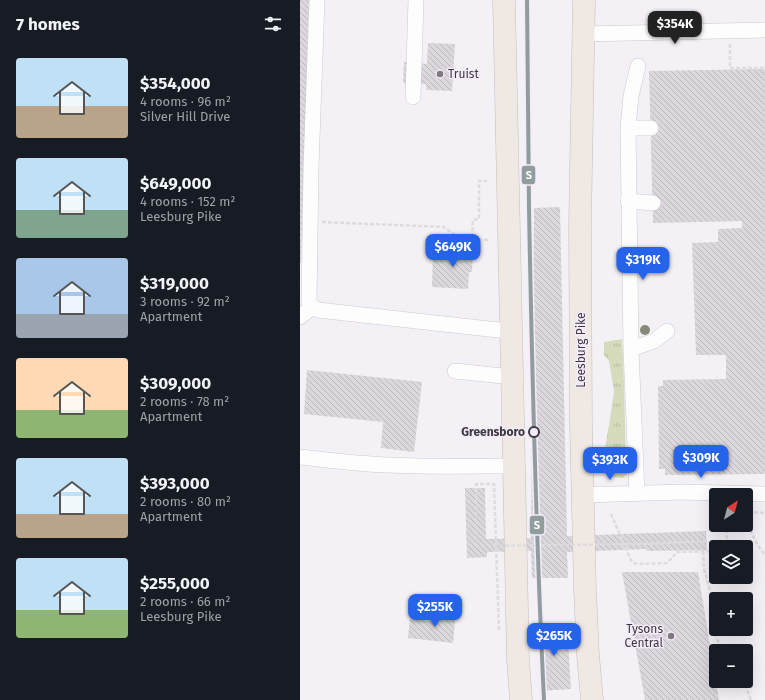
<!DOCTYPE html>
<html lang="en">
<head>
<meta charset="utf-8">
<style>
	:root { --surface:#171b24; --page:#242831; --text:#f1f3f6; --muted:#9ea1a6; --accent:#2563eb }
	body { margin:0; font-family:"Fira Sans",sans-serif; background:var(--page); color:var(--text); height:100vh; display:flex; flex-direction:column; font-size:15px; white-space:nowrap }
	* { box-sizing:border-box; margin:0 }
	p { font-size:13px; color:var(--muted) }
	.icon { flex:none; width:22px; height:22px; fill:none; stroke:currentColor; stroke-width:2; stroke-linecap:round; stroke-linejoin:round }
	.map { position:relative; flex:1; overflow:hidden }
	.drawer { display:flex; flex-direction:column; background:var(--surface); width:300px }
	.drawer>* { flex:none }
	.needle { width:26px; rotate:36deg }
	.tools { position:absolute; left:409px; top:488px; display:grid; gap:8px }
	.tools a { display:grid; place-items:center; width:44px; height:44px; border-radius:4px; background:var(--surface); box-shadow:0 4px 16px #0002; font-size:20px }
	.price { position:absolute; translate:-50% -34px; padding:0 9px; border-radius:8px; background:var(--accent); color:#fff; font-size:13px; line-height:26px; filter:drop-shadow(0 1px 2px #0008) }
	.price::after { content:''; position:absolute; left:50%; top:24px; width:12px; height:9px; margin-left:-6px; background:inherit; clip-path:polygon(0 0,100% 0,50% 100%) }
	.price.selected { background:#222; color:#fff }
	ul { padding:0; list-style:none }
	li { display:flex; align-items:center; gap:12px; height:100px; padding:0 16px }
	li span { display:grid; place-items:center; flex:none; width:112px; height:80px; border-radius:4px; color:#555 }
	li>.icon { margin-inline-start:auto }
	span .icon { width:48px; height:48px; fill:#fffc; stroke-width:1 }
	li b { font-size:17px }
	h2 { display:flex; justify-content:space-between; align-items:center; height:48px; padding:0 16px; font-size:17px }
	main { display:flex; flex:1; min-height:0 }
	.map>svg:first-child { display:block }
	.grass { fill:url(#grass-tufts) }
	.building { fill:url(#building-back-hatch) }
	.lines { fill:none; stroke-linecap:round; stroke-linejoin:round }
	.minor-casing { stroke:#ccc9ce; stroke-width:16 }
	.highway-casing { stroke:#c5beba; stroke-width:23 }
	.path { stroke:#dedcdf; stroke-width:2.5; stroke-dasharray:4 2; stroke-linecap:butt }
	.minor { stroke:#fdfdfe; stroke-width:15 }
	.highway { stroke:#efe8e3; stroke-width:22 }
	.path-bridge { stroke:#dedcdf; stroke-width:2.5; stroke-dasharray:4 2; stroke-linecap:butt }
	.metro-1-casing { stroke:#f4ecfa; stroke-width:7 }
	.metro-1 { stroke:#919d9d; stroke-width:4 }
	.tree { fill:#868878 }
	.poi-dot { fill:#7d797f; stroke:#f4ecfa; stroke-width:1.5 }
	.stop-dot { fill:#f4ecfa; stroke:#3d393f; stroke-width:2 }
	.labels { text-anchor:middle; stroke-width:3; stroke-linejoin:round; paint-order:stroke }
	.poi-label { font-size:12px; fill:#3d393f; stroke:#f4ecfa; text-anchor:start }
	.street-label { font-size:12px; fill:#3d393f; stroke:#f4ecfa }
	.stop-label { font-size:12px; font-weight:bold; fill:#3d393f; stroke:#f4ecfa; text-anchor:end }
	.line-badge { stroke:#f4ecfa; stroke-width:1.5 }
	.badge-label { font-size:11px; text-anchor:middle; font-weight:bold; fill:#fff }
</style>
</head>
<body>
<main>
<section class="drawer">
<h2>7 homes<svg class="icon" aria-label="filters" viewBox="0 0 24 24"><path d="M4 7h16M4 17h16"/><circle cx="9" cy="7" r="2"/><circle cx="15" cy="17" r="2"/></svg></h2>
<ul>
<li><span style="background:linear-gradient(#bfe0f5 60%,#b9a48a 0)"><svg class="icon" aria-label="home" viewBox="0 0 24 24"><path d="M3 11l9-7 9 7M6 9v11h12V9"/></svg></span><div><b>$354,000</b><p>4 rooms · 96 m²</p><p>Silver Hill Drive</p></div></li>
<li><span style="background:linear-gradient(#bfe0f5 65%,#7fa58c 0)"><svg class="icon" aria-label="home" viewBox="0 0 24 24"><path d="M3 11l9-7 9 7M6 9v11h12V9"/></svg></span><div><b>$649,000</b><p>4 rooms · 152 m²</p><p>Leesburg Pike</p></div></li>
<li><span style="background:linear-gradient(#a9c7e8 70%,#9aa5b1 0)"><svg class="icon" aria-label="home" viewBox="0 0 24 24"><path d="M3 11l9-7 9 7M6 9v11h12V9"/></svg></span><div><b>$319,000</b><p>3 rooms · 92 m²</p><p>Apartment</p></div></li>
<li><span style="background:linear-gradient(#ffd9b3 65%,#8fb573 0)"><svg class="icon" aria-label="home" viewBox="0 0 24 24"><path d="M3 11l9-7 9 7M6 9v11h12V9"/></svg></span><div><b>$309,000</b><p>2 rooms · 78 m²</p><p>Apartment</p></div></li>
<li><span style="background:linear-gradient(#bfe0f5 70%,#b9a48a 0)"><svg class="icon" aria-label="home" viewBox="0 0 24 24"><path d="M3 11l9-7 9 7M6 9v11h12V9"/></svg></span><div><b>$393,000</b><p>2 rooms · 80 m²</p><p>Apartment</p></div></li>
<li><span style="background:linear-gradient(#bfe0f5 65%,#8fb573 0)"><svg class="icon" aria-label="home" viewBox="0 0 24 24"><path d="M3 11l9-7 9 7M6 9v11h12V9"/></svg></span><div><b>$255,000</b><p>2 rooms · 66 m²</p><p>Leesburg Pike</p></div></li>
</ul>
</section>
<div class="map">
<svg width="465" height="700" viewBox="0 0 465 700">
	<defs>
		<pattern id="grass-tufts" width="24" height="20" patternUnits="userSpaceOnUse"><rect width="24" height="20" fill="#d5dbbb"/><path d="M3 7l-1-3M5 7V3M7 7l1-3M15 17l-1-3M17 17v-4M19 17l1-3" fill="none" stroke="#b8bda2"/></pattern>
		<pattern id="building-back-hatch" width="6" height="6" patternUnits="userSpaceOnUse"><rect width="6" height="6" fill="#dbd7dc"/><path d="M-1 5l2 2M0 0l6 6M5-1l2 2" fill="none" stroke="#bdb9be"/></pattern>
	</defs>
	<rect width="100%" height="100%" fill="#f3f0f6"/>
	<path class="grass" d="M322,339C325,384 324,428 327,473L323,478L314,477L308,473L303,460L310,419L314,391L309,361L304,355V342Z"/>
	<path class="building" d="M0,0H9L1,263H0Z
		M128,43L155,44L152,91L126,90V84L103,83L104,62L127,64Z
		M465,69V474L365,475V469H359L358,386H363V380L426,379V355H396L392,243L418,242V229L442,228V221L353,223L349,71Z
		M260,207L267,536L406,531L407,550L347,551L346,549L267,552L268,578H232L231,551L187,552V557L167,558L165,488H185L186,539L231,538L234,208Z
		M144,246L173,247L172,272H169L168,289L132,287L133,253L144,254Z
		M7,370L122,382L114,452L81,448L83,422L4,414Z
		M322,572H398L419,700H345Z
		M137,610L156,612L153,643L108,638L110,619L136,622Z
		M267,624L271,689L241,691L237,625Z"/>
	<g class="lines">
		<g class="minor-casing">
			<path id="minor" d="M17,0L11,167L9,303L12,307L18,310L189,329L211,331
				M284,34L465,30
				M113,97L116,0
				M328,128H351
				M328,201L353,203
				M0,317L12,307
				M331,349L354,341L367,331
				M155,371L212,377
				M0,457C29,460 59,464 88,465C130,467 172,466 214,466
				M337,494L331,349L328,128L331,96L338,66
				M283,495L382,492L465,494"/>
		</g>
		<g class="highway-casing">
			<path id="highway" d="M204,0L214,466L218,660L221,700
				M284,0L280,225L281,426L285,591L288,655L292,700"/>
		</g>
		<path class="path" d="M430,44V68H465
			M22,222L144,227L160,239H172L173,220L179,219V181H187
			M172,239L188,240
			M447,512C450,531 453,540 465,555
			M448,512L465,513
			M311,514L331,560L334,563L338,564L367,563L377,552L415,551V544L406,541L346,544
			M415,544H428L425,525
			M175,546L176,484H194L199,630
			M403,551L404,569L410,590L415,606L416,637L423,651
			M445,685L451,700"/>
		<use href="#minor" class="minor"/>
		<use href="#highway" class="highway"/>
		<path class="path-bridge" d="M175,546L346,544"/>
		<g class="metro-1-casing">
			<path id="metro-1" d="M227,0C228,69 228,138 229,208C232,372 236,536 244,700"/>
		</g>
		<use href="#metro-1" class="metro-1"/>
	</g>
	<circle class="tree" cx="345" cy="330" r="5"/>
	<g class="poi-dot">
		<circle cx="140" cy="74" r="4"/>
		<circle cx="371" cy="636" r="4"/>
	</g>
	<circle class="stop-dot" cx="234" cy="432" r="5"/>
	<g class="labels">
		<g class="poi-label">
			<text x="148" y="78">Truist</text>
			<text x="363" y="633" text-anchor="end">Tysons<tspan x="363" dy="14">Central</tspan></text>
		</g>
		<g class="street-label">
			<text transform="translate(281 350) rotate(-90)" y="4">Leesburg Pike</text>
		</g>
		<g class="stop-label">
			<text x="225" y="436">Greensboro</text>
		</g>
	</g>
	<g class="line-badge">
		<rect x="221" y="165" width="15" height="20" rx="4" fill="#919d9d"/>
		<rect x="229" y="515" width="16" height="20" rx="4" fill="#919d9d"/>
	</g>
	<g class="badge-label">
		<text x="229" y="179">S</text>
		<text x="237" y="529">S</text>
	</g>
</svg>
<div class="tools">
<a><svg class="needle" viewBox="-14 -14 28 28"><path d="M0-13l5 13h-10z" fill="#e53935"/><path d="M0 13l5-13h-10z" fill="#9ea1a6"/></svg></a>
<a><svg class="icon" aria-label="layers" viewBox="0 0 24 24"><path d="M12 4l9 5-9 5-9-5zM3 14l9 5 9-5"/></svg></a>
<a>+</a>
<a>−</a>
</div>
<b class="price selected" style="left:375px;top:45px">$354K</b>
<b class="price" style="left:153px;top:268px">$649K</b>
<b class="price" style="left:343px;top:281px">$319K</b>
<b class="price" style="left:401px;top:479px">$309K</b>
<b class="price" style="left:310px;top:481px">$393K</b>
<b class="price" style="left:135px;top:628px">$255K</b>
<b class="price" style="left:254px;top:657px">$265K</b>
</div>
</main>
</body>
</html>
